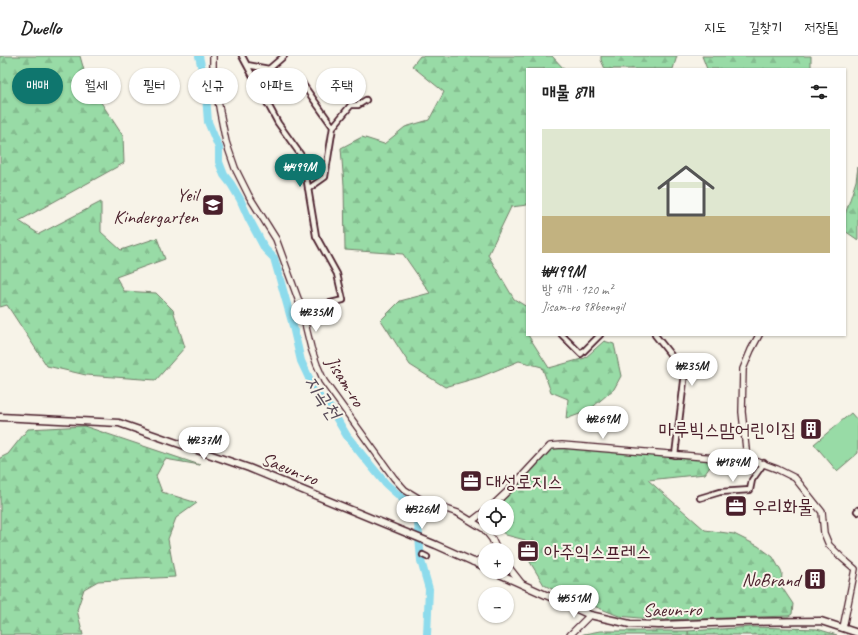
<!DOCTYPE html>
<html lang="ko">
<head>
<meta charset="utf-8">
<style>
	:root { --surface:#fff; --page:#f6f6f6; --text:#222; --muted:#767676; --line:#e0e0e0; --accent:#0f766e }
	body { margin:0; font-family:Caveat,"Poor Story",sans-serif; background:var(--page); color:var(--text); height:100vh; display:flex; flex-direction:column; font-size:15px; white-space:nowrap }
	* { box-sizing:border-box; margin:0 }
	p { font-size:13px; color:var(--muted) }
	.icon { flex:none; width:22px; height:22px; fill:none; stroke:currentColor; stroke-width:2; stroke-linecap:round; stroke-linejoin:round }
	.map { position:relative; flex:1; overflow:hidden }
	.sheet { position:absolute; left:526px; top:12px; width:320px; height:268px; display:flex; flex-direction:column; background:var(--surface); border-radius:0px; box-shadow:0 1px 3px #0004 }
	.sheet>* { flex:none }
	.top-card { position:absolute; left:12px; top:12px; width:380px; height:36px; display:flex; gap:8px }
	.tools { position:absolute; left:478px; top:443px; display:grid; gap:8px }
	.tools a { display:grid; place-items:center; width:36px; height:36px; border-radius:50%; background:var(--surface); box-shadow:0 1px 3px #0004; font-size:20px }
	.price { position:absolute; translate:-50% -34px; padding:0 9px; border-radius:14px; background:#fff; color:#222; font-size:13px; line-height:26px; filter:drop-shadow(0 1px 2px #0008) }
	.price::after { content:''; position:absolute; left:50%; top:24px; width:12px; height:9px; margin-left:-6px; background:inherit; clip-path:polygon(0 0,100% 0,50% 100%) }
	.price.on { background:var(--accent); color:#fff }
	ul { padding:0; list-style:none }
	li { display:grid; align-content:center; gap:8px; height:212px; padding:0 16px }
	li span { display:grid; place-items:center; height:124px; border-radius:0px; color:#555 }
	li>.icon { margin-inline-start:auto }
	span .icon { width:72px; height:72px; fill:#fffc; stroke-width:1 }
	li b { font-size:17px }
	h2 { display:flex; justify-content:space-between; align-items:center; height:48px; padding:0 16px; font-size:17px }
	.pill { padding:0 14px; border-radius:18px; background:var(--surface); box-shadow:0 1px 3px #0004; font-size:14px; line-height:36px }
	.pill.on { background:var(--accent); color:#fff }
	header { display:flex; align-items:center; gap:24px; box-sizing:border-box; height:56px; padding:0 20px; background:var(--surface); border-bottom:1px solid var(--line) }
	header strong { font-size:19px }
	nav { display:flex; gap:22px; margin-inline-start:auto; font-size:14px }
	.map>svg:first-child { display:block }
	.grass { fill:url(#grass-dots); stroke:#717d68 }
	.forest { fill:url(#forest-firs); stroke:#717d68 }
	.pitch { fill:#98dba6; stroke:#717d68 }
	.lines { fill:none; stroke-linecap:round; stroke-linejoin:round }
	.river { stroke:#8ddbec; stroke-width:8 }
	.minor-casing { stroke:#4a1f2b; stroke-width:8 }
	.tertiary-casing { stroke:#4a1f2b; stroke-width:8 }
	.secondary-casing { stroke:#4a1f2b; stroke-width:9 }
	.minor { stroke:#f7f3e8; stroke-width:4.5 }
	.tertiary { stroke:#f7f3e8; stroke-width:5.5 }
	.secondary { stroke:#f7f3e8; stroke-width:6 }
	.labels { text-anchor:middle; stroke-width:4; stroke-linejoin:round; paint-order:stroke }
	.poi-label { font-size:19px; fill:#4a1f2b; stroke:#f7f3e8; text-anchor:end }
	.street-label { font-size:19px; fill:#4a1f2b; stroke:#f7f3e8 }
	.water-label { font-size:20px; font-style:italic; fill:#5b4e5b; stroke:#f7f3e8 }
</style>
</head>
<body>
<header>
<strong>Dwello</strong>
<nav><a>지도</a><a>길찾기</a><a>저장됨</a></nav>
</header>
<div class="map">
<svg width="858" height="579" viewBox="0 0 858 579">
	<defs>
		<pattern id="grass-dots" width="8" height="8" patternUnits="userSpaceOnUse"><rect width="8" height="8" fill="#98dba6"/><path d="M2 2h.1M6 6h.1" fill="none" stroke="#84bc8f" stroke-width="1.8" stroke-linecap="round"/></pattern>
		<pattern id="forest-firs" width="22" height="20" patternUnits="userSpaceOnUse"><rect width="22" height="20" fill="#98dba6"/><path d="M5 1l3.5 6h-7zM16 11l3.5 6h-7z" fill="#84bc8f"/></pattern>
	</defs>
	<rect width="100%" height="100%" fill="#f7f3e8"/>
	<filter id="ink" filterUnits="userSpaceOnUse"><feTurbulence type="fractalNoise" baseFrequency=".025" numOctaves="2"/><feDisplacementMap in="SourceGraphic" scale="8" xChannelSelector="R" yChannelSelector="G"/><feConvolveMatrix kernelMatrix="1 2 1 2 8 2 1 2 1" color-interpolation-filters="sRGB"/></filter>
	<g filter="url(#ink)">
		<path class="grass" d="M753,571L817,573L837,579H688V575Z"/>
		<path class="forest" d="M0,0H80L87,25L123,80L124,107L19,165L39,178L101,146V176L121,194L157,182L165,203L116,221L124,235L156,237L173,254L185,291L156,324L86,319L47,310L7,249L0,251Z
			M420,0H552L564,13H527V149L511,151L488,199L514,243L527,251V279H528L549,312L585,302L604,285L614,288L621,320L614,333L588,355L566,363L568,343L551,336L542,311L519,305L480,321L445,331L410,309L381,264L400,245L430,237L403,198L345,194L344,129L341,92L362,81L384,88L405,71L429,64L444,36L412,10Z
			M601,0H677L673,13H605L601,4Z
			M702,0H811V13H707Z
			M858,111V184L845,175V159L856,125Z
			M84,370L200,409L165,403L156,420L162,436L197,447L176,462L168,483L175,521L98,525L84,533L77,554L83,579H0V402L8,398L28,373Z
			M550,390L716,402L705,418L648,424L705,474L734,478L758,490L773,501L782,517L781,530L793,548L792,558L789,560L660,564L619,560L556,535L544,529L530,506L525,484L506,479L497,472H507V450H500L510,433Z
			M600,575H688V579H582L584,578Z"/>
		<path class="pitch" d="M851,357L858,365V397L837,415L814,388Z"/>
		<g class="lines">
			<path class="river" d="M199,0L205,27L208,66L219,92V106L224,119L231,128L240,143L248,161L256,176L265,193L274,202L292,266L301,305L316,337L331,353L347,380L363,400L386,428L404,444L418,467L421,505L429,533L427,579"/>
			<g class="minor-casing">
				<path id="minor" d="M242,0L278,67L303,102L316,180L337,218L343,244L302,254
					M247,9L269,13L302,27L333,71L325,121L308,133
					M269,13L284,0
					M333,71L351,49H358L366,44
					M562,279L581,298L600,279
					M655,279L685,317L675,399
					M700,442L720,436L750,434L752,424L764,407
					M858,454L857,455L858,456
					M423,499L427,501"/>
			</g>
			<g class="tertiary-casing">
				<path id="tertiary" d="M213,0V16L220,56L226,86L235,112L249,140L276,183L301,251L311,292L317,309L324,325L394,422L405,434L423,445L458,457L484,473L492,483L497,494
					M759,279L751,294L743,313L742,356L747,402L777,413L795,422L822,456L824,477L829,489L842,502L855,513L843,572
					M492,450L510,433L550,390L562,389L716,402H747
					M472,465L485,455
					M473,506L485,502
					M507,509L522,528
					M570,579L590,559"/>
			</g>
			<g class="secondary-casing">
				<path id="secondary" d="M0,361L119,367L249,412L436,489L485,511
					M495,516L590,559L630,568L659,569L737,566L821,565L858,577"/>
			</g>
			<use href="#minor" class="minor"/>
			<use href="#tertiary" class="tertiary"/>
			<use href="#secondary" class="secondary"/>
		</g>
	</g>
	<defs>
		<g id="school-square" transform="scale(1.15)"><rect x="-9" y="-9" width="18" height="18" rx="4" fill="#4a1f2b" stroke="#f7f3e8"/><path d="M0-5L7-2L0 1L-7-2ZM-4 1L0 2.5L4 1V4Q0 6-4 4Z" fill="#fff"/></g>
		<g id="building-square" transform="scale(1.15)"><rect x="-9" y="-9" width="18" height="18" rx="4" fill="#4a1f2b" stroke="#f7f3e8"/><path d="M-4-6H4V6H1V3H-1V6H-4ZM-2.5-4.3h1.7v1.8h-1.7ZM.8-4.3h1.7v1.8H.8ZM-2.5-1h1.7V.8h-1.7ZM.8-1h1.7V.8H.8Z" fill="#fff"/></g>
		<g id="office-square" transform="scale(1.15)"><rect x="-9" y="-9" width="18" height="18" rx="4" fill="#4a1f2b" stroke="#f7f3e8"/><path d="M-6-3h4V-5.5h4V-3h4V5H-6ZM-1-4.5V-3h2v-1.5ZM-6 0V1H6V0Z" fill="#fff"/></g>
	</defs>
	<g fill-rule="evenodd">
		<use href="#school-square" x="213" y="149"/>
		<use href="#building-square" x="811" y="373"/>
		<use href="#office-square" x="471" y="425"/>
		<use href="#office-square" x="736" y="450"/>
		<use href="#office-square" x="528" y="495"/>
		<use href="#building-square" x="815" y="523"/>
	</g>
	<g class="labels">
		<g class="poi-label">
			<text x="198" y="145">Yeil<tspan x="198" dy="22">Kindergarten</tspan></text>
			<text x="796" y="380">마루빅스맘어린이집</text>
			<text x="486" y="432" text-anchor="start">대성로지스</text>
			<text x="752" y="457" text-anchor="start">우리화물</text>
			<text x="544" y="502" text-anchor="start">아주익스프레스</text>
			<text x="800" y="530">NoBrand</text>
		</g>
		<g class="street-label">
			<text transform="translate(346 325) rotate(58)" y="7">Jisam-ro</text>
			<text transform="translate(290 412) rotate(22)" y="7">Saeun-ro</text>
			<text transform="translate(672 553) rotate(-1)" y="7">Saeun-ro</text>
		</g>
		<g class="water-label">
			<text transform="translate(323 341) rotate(56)" y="7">지곡천</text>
		</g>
	</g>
</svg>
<div class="tools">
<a><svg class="icon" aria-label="locate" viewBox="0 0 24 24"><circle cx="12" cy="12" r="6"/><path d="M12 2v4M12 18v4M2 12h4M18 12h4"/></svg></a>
<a>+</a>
<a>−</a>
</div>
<b class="price on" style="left:300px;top:132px">₩499M</b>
<b class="price" style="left:316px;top:277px">₩235M</b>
<b class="price" style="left:692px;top:331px">₩235M</b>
<b class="price" style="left:603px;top:384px">₩269M</b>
<b class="price" style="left:204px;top:405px">₩237M</b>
<b class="price" style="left:733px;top:427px">₩184M</b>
<b class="price" style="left:422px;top:474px">₩326M</b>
<b class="price" style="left:574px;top:563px">₩551M</b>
<div class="top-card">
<a class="pill on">매매</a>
<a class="pill">월세</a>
<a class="pill">필터</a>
<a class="pill">신규</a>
<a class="pill">아파트</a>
<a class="pill">주택</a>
</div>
<section class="sheet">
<h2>매물 8개<svg class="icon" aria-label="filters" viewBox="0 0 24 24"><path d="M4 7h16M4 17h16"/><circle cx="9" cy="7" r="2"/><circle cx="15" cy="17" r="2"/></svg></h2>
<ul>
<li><span style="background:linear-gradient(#dfe7d0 70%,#c2b280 0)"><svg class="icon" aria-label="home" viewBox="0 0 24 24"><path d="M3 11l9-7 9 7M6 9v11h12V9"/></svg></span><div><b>₩499M</b><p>방 4개 · 120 m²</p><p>Jisam-ro 98beongil</p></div></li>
</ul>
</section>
</div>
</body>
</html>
